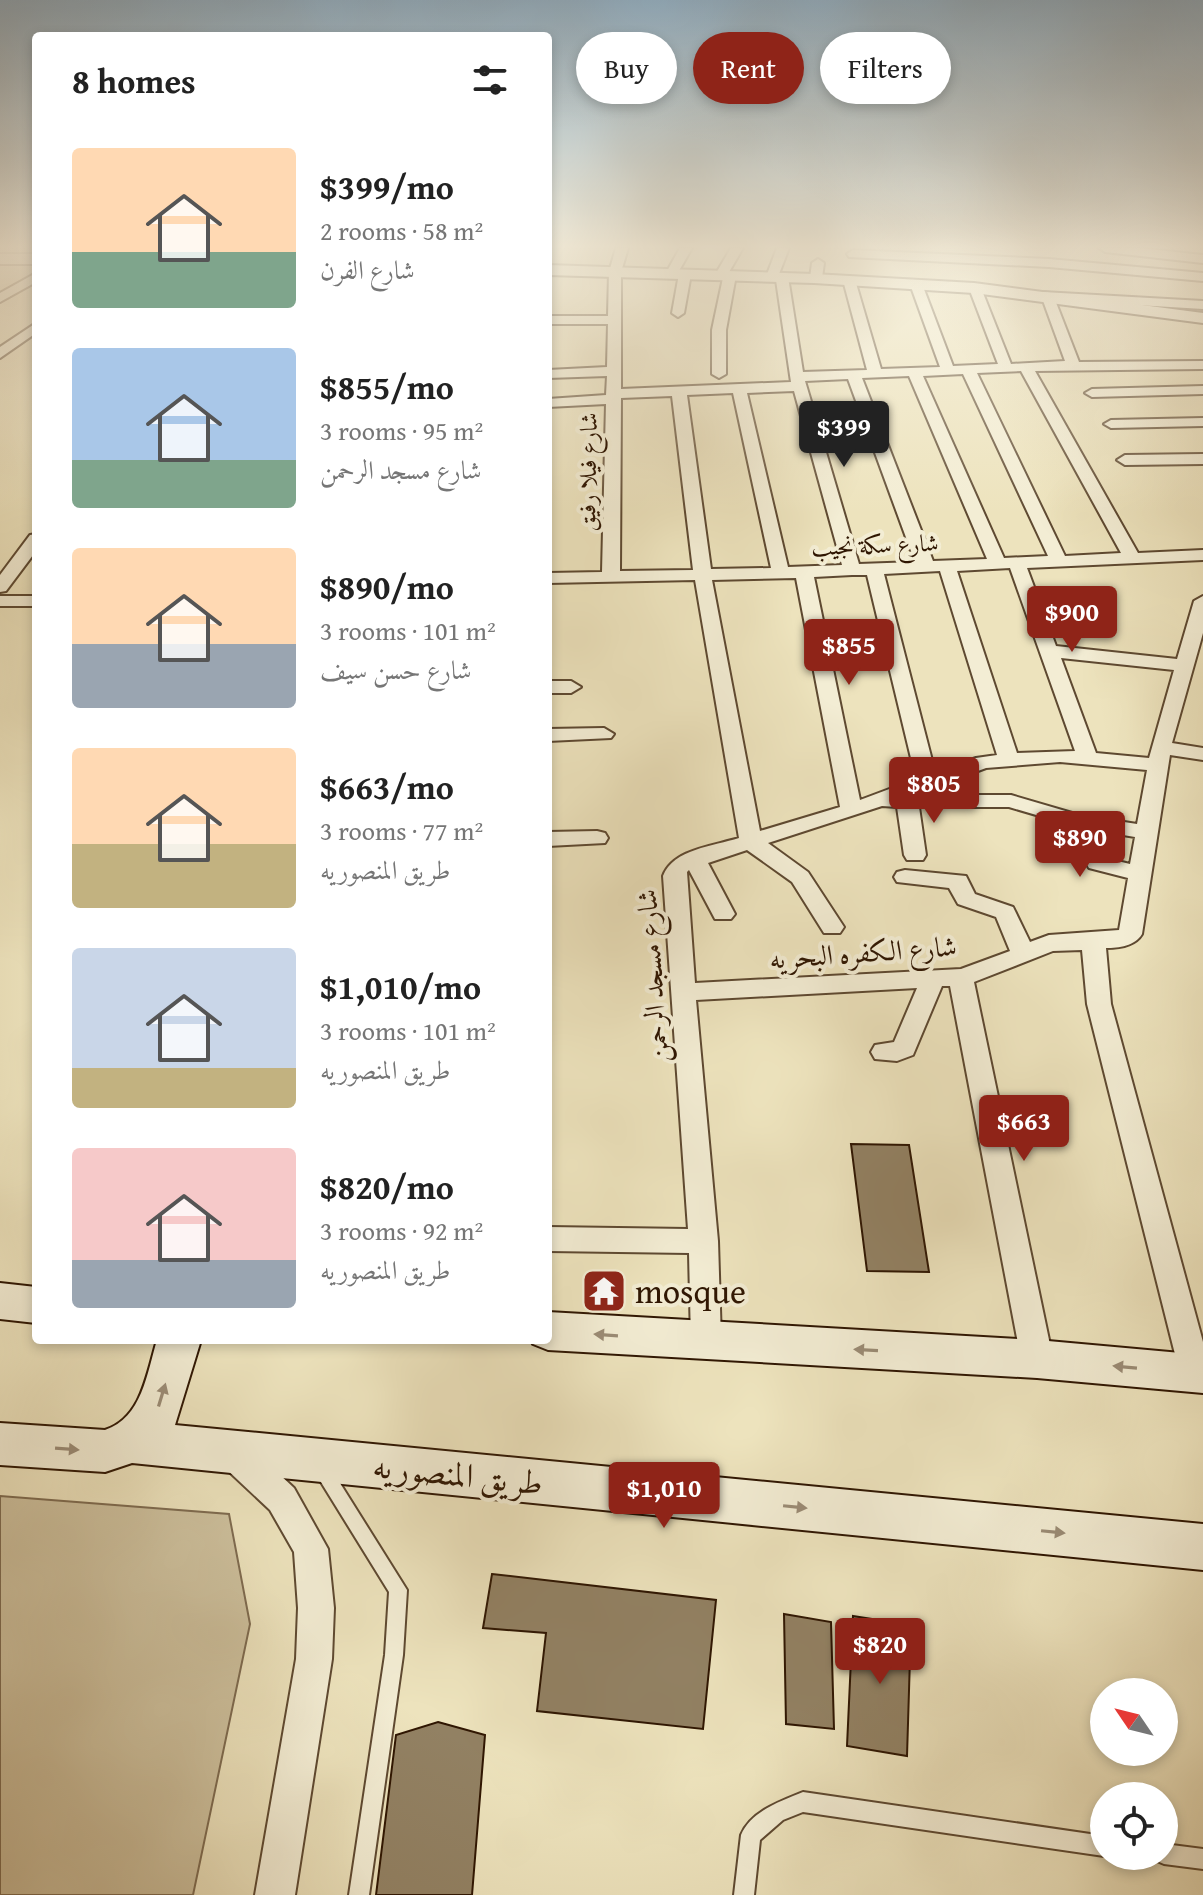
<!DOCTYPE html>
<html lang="en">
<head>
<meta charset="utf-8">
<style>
	:root { --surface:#fff; --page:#f6f6f6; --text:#222; --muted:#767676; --accent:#8f2418 }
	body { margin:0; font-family:"Gentium Book Plus",Amiri,serif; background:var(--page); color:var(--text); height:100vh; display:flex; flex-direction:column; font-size:30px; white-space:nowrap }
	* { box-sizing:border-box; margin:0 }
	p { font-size:26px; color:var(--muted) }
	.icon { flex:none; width:44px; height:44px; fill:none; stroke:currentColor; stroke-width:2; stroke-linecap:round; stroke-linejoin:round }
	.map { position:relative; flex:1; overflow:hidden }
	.drawer { position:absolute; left:32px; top:32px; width:520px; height:1312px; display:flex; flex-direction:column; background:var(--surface); border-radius:8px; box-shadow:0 4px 12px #0003 }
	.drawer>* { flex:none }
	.hud { position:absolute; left:576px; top:32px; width:506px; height:72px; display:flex; gap:16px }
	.needle { width:52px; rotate:305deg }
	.tools { position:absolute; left:1090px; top:1678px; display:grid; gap:16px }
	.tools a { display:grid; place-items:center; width:88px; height:88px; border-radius:50%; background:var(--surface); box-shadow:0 4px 12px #0003; font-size:40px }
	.price { position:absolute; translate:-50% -68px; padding:0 18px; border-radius:8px; background:var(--accent); color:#fff; font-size:26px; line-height:52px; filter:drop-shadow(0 2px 4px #0008) }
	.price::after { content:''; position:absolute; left:50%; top:48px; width:24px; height:18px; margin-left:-12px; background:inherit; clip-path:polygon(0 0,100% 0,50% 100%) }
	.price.on { background:#222; color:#fff }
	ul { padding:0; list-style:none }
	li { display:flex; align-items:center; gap:24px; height:200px; padding:0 40px }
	li span { display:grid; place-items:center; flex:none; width:224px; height:160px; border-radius:8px; color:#555 }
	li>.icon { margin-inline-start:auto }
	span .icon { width:96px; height:96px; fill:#fffc; stroke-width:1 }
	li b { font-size:34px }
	h2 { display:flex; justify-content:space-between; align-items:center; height:96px; padding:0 40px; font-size:34px }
	.pill { padding:0 28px; border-radius:36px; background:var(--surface); box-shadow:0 4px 12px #0003; font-size:28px; line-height:72px }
	.pill.on { background:var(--accent); color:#fff }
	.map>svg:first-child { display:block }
	.green { fill:#cdc09d; stroke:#7e6b50; stroke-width:2 }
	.building { fill:#928163; stroke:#2f1602; stroke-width:2 }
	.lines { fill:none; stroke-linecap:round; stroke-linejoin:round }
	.service-casing { stroke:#5e4931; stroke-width:4 }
	.minor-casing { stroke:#5e4931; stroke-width:4 }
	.tertiary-casing { stroke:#5e4931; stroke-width:4 }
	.secondary-casing { stroke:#2f1602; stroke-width:4 }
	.service { fill:#f3edd4; fill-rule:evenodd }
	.minor { fill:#f3edd4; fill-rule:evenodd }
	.tertiary { fill:#f3edd4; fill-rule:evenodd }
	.secondary { fill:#f3edd4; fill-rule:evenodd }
	.oneway { fill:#9b8c76 }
	.labels { text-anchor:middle; stroke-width:8; stroke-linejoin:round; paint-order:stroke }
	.far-street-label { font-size:24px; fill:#2f1602; stroke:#f3edd4 }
	.street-label { font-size:28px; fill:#2f1602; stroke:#f3edd4 }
	.near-poi-label { font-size:34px; fill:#2f1602; stroke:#f3edd4; text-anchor:start }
	.near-street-label { font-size:34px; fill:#2f1602; stroke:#f3edd4 }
</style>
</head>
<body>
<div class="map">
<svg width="1203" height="1895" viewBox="0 0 1203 1895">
	<rect width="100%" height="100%" fill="#ede3bd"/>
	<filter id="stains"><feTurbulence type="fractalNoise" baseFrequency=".0025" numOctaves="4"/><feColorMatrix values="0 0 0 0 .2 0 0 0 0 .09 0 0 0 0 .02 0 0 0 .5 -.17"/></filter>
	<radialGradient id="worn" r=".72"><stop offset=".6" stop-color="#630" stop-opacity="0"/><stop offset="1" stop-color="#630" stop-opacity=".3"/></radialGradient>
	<path class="green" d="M0,1496L229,1514L250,1624L193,1895H0Z"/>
	<path class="building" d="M851,1144L909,1145L929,1272L867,1271Z
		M492,1574L716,1600L703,1729L537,1711L546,1633L483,1628Z
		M784,1614L831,1622L834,1729L786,1724Z
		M853,1616L911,1625L907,1756L847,1746Z
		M438,1722L485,1735L472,1895H376L396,1735Z"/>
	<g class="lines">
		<g class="service-casing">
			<path id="service" d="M322,1461L328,1464L407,1590L403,1655L369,1895H349L385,1655L389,1592L316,1474L314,1469L316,1464Z
				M803,1792L1104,1836V1856L803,1812L783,1820L760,1840L754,1895H734L741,1835C751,1811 781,1801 803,1792Z
				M1164,1844L1203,1849V1869L1164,1864L1157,1861L1155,1856H1164Z"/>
		</g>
		<g class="minor-casing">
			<path id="minor" d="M616,248H628L621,272V389L791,382L776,280L766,277L777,248H789L779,274L788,277L803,372L867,370L843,280L849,276L855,280L881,369L940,367L910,284L916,280L922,284L953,366L998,364L969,288L971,285L981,288L1011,364L1065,361L1041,295L1043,292L1203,301V309L1055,300L1079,362L1203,361V369L1035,371L1138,553L1203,550V560L1027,568L1056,646L1177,659L1194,601L1203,596V633L1172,743L1203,748V760L1170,755L1142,934C1135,946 1119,948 1106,948L1111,1004L1203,1342V1385L1196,1388L1185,1384L1180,1374L1087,1004L1082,950L1053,951L974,982L1053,1359L1048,1369L1037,1373L1026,1369L1021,1359L950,986H942L913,1055L897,1061L875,1059L871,1052L875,1045L894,1042L917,988L696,1000L718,1241L721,1341L717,1350L706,1354L695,1350L691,1341L689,1253L548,1251V1227L688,1229L663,876C673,849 714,846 739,838L695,580L548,583V573L602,572L606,404L548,407V399L606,395L607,376L548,378V370L607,367L608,324H548V316H608L609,272ZM1021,371L1121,553L1065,556L977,373ZM963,374L1048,556L1004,558L923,376ZM909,376L987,559L933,561L862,378ZM848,379L915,562L859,564L805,381ZM794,391L842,565L788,567L747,393ZM733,393L771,568L711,569L687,395ZM672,396L693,570L620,571L621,398ZM1010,568L1075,751L1017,753L957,571ZM940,571L997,755L976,758L935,772L884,574ZM852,575H867L916,779L860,800L814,577ZM796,578L840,807L760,831L712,580ZM1061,658L1174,670L1149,758L1096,753ZM1060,762L1147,770L1137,824L1079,815L1011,795H913L986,768ZM882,806L897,807L904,855L907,860H923L926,855L919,807H1009L1084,829L1082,856L1089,868L1128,878L1119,930L1049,935L1030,942L1013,907L975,894L966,876L905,870L897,872L894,877L897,882L949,888L958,904L996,917L1010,951L961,969L695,983L687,872L689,870L715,919H731L735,914L708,863L747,850L792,882L824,933H840L844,927L808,872L768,843ZM1105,832L1135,837L1130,864L1105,858Z
				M680,248H692L676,276H668L666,273Z
				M731,248H743L729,272L736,275L726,330V374L719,378L712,374V330L723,278L715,275Z
				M1099,248H1139L1203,255V263L1105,252Z
				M853,250L1049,259L1203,273V281L1049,267L849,257L847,254Z
				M818,259L824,263L822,278L816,282L810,278L812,263Z
				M685,270L691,274L684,313L678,317L672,313L679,274Z
				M36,273V282L0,302V293Z
				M36,323V333L0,358V347Z
				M1203,386V394L1092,397L1085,393L1092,389Z
				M1203,418V426L1111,428L1104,424L1111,420Z
				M1203,454V464L1125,465L1117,460L1125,455Z
				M36,534V551L6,591L0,592V575L30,535Z
				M0,596H36V606H0Z
				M548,681H571L581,687L571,693H548Z
				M604,728L614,734L611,738L548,741V729Z
				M597,831L605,833L608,838L605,843L548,846V832Z
				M234,1439L246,1443L294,1488L328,1549L334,1608L332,1659L295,1895H255L296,1659L298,1608L294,1552L270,1510L222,1465L218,1454L222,1443Z"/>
		</g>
		<g class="tertiary-casing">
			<path id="tertiary" d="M0,254H36V264H0Z
				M548,265L814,274L974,283L1203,313V323L974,293L814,283L548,275Z"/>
		</g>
		<g class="secondary-casing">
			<path id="secondary" d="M0,1283L36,1287V1323L0,1319Z
				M548,1312L1037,1340L1203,1355V1393L1037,1378L548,1350L533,1344L531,1340H548Z
				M157,1340H201L175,1425L1203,1524V1570L132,1463L105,1472L0,1465V1423L105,1430C142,1418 147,1373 157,1340Z"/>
		</g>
		<use href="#service" class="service"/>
		<use href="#minor" class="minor"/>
		<use href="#tertiary" class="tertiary"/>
		<use href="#secondary" class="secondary"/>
	</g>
	<defs><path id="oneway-solid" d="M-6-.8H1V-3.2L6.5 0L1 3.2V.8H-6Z" transform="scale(2)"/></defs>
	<g class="oneway">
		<use href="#oneway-solid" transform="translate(606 1335) rotate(-176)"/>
		<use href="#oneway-solid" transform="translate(866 1350) rotate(-177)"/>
		<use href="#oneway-solid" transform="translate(1125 1367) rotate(-175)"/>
		<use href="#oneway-solid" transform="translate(162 1395) rotate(-73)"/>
		<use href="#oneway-solid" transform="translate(67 1449) rotate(4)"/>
		<use href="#oneway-solid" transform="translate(795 1507) rotate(6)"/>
		<use href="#oneway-solid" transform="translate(1053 1532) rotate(6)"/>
	</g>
	<linearGradient id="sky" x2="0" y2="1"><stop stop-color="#90abbd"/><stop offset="0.48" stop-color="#f7f2e1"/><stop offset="1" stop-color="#f7f2e1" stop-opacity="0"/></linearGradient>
	<rect width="1203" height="514" fill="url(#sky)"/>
	<defs>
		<g id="temple-square" transform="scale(2.3)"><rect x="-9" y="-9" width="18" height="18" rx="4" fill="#8f2418" stroke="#f3edd4"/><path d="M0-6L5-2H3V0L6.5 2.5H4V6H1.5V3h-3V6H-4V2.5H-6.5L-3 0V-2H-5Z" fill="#fff"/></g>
	</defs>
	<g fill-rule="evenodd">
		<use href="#temple-square" x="604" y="1291"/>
	</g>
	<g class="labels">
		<g class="far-street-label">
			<text transform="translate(588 472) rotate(-89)" y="8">شارع فيلا رفيق</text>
			<text transform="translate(875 545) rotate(-2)" y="8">شارع سكة نجيب</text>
		</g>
		<g class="street-label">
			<text transform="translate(863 952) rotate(-4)" y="10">شارع الكفره البحريه</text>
			<text transform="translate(652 976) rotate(-94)" y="10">شارع مسجد الرحمن</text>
		</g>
		<g class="near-poi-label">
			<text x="635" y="1303">mosque</text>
		</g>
		<g class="near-street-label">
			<text transform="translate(458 1474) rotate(6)" y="12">طريق المنصوريه</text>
		</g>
	</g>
	<rect width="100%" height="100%" filter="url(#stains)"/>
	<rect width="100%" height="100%" fill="url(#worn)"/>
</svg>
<div class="tools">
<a><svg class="needle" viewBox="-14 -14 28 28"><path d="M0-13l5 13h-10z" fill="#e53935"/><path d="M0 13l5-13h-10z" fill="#767676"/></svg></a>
<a><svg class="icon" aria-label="locate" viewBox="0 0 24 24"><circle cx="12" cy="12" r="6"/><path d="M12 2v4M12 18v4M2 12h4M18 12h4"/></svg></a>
</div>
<b class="price on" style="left:844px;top:469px">$399</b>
<b class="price" style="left:1072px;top:654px">$900</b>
<b class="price" style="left:849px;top:687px">$855</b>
<b class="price" style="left:934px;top:825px">$805</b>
<b class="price" style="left:1080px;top:879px">$890</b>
<b class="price" style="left:1024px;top:1163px">$663</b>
<b class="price" style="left:664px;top:1530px">$1,010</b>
<b class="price" style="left:880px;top:1686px">$820</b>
<div class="hud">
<a class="pill">Buy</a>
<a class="pill on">Rent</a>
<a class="pill">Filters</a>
</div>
<section class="drawer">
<h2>8 homes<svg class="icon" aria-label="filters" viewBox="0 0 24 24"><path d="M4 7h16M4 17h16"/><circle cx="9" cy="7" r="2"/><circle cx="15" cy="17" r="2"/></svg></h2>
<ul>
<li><span style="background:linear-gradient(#ffd9b3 65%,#7fa58c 0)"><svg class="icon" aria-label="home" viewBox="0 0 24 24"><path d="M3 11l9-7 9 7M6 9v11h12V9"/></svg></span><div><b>$399/mo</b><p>2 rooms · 58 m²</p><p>شارع الفرن</p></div></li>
<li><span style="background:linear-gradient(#a9c7e8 70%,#7fa58c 0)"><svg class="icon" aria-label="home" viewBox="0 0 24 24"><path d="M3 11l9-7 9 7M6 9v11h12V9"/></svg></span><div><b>$855/mo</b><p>3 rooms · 95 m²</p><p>شارع مسجد الرحمن</p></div></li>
<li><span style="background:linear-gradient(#ffd9b3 60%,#9aa5b1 0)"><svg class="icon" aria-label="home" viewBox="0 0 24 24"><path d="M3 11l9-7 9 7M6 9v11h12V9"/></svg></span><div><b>$890/mo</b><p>3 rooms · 101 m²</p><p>شارع حسن سيف</p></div></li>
<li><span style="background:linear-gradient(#ffd9b3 60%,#c2b280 0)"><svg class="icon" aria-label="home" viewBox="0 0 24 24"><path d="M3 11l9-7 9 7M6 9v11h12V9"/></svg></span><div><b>$663/mo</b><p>3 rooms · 77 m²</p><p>طريق المنصوريه</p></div></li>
<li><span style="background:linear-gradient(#c9d6e8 75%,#c2b280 0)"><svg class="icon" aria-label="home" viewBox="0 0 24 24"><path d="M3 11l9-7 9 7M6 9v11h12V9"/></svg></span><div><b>$1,010/mo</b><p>3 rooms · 101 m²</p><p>طريق المنصوريه</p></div></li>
<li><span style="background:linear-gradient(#f6c9c9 70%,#9aa5b1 0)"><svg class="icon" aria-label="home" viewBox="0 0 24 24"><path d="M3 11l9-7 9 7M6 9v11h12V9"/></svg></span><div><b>$820/mo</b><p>3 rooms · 92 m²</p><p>طريق المنصوريه</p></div></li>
</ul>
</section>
</div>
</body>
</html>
